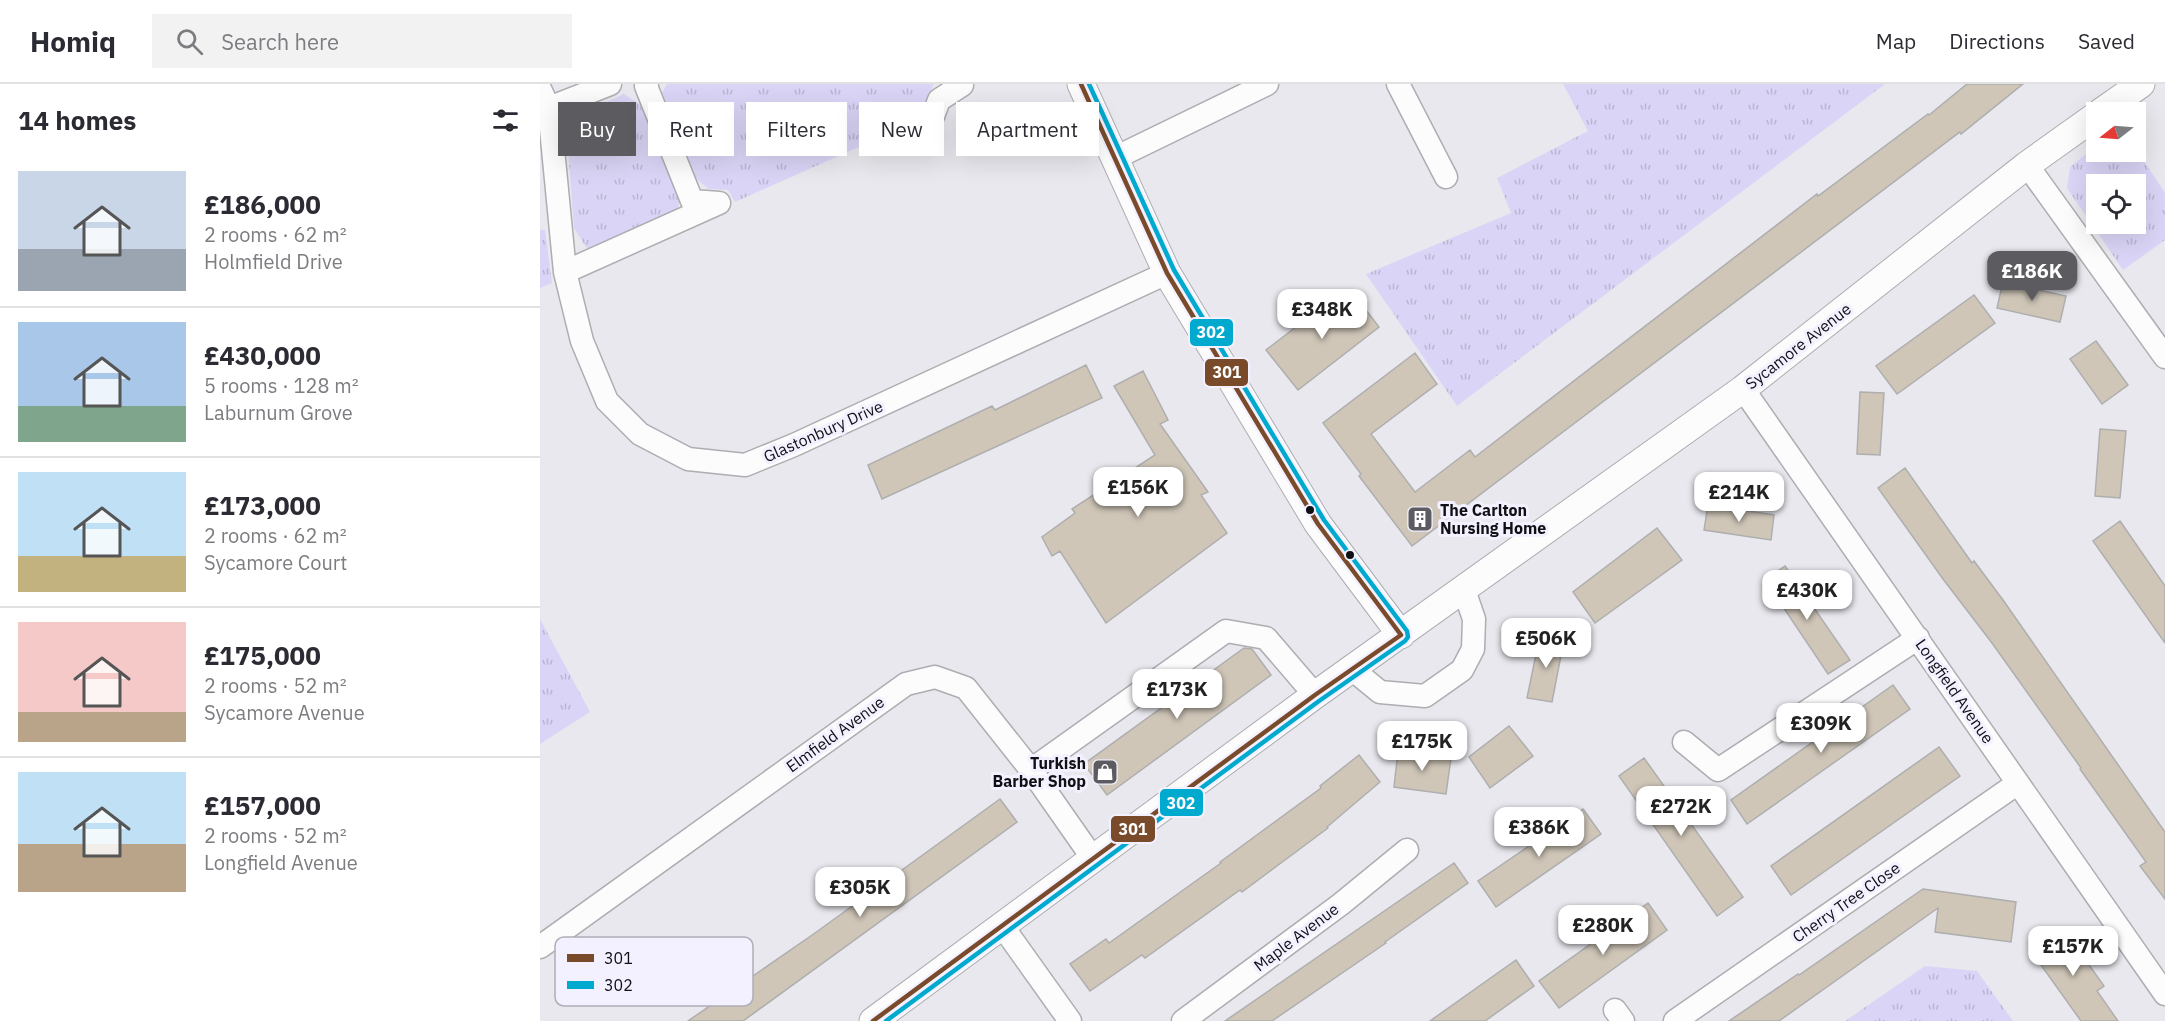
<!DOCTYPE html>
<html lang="en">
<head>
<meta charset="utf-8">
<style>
	:root { --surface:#fff; --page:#f2f2f3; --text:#2b2b33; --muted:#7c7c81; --line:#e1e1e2; --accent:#5c5b60 }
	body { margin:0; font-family:"IBM Plex Sans",sans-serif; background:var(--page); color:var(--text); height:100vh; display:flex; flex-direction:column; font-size:22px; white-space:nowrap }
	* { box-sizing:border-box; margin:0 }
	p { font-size:20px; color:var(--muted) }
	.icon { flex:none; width:33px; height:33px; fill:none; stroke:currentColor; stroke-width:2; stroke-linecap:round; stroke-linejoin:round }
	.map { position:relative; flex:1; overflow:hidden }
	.side { display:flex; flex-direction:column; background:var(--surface); width:540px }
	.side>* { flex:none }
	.hud { position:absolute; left:18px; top:18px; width:570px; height:54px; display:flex; gap:12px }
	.needle { width:39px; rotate:253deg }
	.fabs { position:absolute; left:1546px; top:18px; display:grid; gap:12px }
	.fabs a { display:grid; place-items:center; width:60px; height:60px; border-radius:0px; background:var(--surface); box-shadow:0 6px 24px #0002; font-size:30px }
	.price { position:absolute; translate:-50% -51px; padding:0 14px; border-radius:12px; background:#fff; color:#222; font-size:20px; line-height:39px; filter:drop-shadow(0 2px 3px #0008) }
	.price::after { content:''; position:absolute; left:50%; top:36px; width:18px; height:14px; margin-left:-9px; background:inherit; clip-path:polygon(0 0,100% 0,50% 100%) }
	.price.current { background:var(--accent); color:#fff }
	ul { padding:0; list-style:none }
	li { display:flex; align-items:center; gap:18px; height:150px; padding:0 18px }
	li+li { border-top:2px solid var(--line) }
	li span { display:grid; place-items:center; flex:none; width:168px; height:120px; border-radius:0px; color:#555 }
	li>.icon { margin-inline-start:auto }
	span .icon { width:72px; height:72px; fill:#fffc; stroke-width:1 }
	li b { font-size:26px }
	h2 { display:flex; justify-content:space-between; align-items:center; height:72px; padding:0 18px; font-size:26px }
	.tag { padding:0 21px; border-radius:0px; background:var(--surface); box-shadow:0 6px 24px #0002; font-size:21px; line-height:54px }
	.tag.current { background:var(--accent); color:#fff }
	header { display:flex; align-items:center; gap:36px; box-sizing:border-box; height:84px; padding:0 30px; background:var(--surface); border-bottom:2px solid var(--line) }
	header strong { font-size:28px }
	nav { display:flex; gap:33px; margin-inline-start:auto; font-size:21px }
	.search { width:420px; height:54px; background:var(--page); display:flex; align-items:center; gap:15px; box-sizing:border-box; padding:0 21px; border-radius:0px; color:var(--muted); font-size:22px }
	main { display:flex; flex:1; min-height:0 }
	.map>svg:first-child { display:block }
	.grass { fill:url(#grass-tufts); fill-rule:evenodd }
	.building { fill:#cfc6b8; stroke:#afaeaf; stroke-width:1.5 }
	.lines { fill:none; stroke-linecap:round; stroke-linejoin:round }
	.minor-casing { stroke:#adadb2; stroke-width:25 }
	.tertiary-casing { stroke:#adadb2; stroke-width:29 }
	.minor { stroke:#fcfcfc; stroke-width:22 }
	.tertiary { stroke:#fcfcfc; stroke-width:27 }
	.bus-1-casing { stroke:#f3f1ff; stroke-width:9 }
	.bus-2-casing { stroke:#f3f1ff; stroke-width:9 }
	.bus-1 { stroke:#7a4b2a; stroke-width:4.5 }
	.bus-2 { stroke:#00a9ce; stroke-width:4.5 }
	.bus-dot { fill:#100f13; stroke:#f3f1ff; stroke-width:2 }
	.labels { text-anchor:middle; stroke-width:6; stroke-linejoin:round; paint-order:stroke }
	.street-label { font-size:16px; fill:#100f13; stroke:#f3f1ff }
	.poi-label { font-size:16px; font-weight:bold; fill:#100f13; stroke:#f3f1ff; text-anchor:start }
	.key { fill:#f3f1ff; stroke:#afadb8; stroke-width:1.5 }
	.key-label { font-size:16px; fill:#100f13 }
	.line-badge { stroke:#f3f1ff; stroke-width:2 }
	.badge-label { font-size:16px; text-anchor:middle; font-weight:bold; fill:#fff }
</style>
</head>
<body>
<header>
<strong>Homiq</strong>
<div class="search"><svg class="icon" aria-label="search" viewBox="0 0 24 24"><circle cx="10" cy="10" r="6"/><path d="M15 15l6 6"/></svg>Search here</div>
<nav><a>Map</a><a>Directions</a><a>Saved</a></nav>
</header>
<main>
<section class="side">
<h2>14 homes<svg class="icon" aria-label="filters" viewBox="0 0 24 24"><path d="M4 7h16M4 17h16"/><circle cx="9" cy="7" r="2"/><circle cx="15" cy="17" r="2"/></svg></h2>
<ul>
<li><span style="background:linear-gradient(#c9d6e8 65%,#9aa5b1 0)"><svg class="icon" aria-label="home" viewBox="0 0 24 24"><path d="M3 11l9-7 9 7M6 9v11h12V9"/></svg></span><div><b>£186,000</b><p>2 rooms · 62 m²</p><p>Holmfield Drive</p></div></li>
<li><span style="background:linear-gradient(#a9c7e8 70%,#7fa58c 0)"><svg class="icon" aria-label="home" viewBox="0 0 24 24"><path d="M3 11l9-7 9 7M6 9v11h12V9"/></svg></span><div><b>£430,000</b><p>5 rooms · 128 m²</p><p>Laburnum Grove</p></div></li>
<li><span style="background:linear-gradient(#bfe0f5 70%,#c2b280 0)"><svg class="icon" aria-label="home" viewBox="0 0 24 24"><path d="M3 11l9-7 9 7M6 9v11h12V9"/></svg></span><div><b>£173,000</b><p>2 rooms · 62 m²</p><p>Sycamore Court</p></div></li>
<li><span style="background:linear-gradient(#f6c9c9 75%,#b9a48a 0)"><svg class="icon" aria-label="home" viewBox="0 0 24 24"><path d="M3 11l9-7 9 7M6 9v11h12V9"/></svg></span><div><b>£175,000</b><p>2 rooms · 52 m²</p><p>Sycamore Avenue</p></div></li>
<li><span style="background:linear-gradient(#bfe0f5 60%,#b9a48a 0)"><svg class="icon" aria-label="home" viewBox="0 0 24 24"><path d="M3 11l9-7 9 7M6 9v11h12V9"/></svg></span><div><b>£157,000</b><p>2 rooms · 52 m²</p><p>Longfield Avenue</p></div></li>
</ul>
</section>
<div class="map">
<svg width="1625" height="937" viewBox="0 0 1625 937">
	<defs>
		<pattern id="grass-tufts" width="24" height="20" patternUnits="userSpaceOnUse" patternTransform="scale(1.5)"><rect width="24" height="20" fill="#dad5f6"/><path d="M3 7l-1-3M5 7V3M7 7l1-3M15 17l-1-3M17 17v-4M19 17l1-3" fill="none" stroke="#bab6d2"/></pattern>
	</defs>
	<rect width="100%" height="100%" fill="#e8e8ee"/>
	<path class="grass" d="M127,0H394L387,14L393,30L195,118L188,106L168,105L155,93L122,9Z
		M1023,0H1345L917,322L826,190L971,129L957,94L1048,47Z
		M84,10L102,22L141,113L136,129L56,167L46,163L34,144L27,52L33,34Z
		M1557,61V68H1596V65L1625,109V156L1583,186L1527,104L1530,83ZM1557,100H1596V140H1557Z
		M0,146H5L12,199L0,204Z
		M0,535L50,628L0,660Z
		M1385,882L1437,887L1473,937H1305Z"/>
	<path class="building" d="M1427,0H1483L1421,50L1420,48L872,462L819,392L821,390L783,339L875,269L897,300L831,350L875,408L930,366L935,373L1277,110L1278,112L1388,30L1389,31Z
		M1463,198L1526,212L1520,238L1457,224Z
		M1434,211L1455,239L1357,310L1336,282Z
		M795,213L804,224L817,214L839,243L758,306L726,266Z
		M1556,257L1588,301L1562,320L1530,275Z
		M546,281L562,314L342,415L328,381L452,322L455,326Z
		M603,287L628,336L620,340L668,408L661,411L687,449L566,539L520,467L512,472L502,453L535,429L532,425L615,371L574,302Z
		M1320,308L1344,309L1340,371L1317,370Z
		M1560,345L1586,347L1580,414L1555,412Z
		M1365,384L1432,479L1434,477L1463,516L1625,748V815L1600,782L1606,778L1540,685L1541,684L1452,559L1403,495L1338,404Z
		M1168,421L1234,431L1231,456L1164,446Z
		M1580,437L1625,502V559L1553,457Z
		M1117,444L1142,476L1055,539L1033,508Z
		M1245,482L1310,576L1288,590L1225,496Z
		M1000,551L1024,556L1012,618L987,614Z
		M704,564L712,565L731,591L567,711L544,680Z
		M1353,601L1370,625L1207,740L1191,716Z
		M969,642L993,672L950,704L929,673Z
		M1399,663L1420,692L1251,811L1231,782Z
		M858,667L911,674L906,710L854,703Z
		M819,671L840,698L787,743L788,744L702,808L700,806L605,874L602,871L550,907L530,880L566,855L569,859L681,779L680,778L781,704L780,702Z
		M1104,674L1203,813L1177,832L1079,692Z
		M460,715L477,738L203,937H148L275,849Z
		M1043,725L1061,750L956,823L938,797Z
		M914,779L928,799L845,858L846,859L732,937H685Z
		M1383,805L1476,818L1471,858L1395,848L1398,824L1239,937H1189L1258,890L1259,891Z
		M1108,819L1127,846L1019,924L999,897Z
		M1523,844L1564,902L1557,907L1578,937H1541L1491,867Z
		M976,876L994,902L945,937H890Z"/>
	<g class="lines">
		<g class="minor-casing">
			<path id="minor" d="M858,0L906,93
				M0,5L9,24L25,188L42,257L67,317L100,350L148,375L205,381L254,361L627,189
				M9,24L70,0
				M392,35L399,16L422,1
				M575,74L727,0
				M1487,81L1625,273
				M25,188L179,119L152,117L106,2L107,0
				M1203,305L1625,910
				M813,586L840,608L885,612L922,586L933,565L934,535L924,506
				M1144,658L1178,686L1378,554
				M491,686L686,547L726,554L775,611
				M463,843L530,937
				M0,863L366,600L395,593L426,604L491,686L554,776
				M1075,926L1083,937
				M643,937L801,820L867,766
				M1135,937L1478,699"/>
		</g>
		<g class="tertiary-casing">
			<path id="tertiary" d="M541,0L627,189L778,440L861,551
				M1561,28L1601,0
				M333,937L775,611L1203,305L1487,81L1557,31"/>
		</g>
		<use href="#minor" class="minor"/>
		<use href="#tertiary" class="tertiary"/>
		<g class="bus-1-casing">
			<path id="bus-1" d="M333,937L775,611L861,551L778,440L627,189L541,0"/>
		</g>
		<g class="bus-2-casing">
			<path id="bus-2" d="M346,937L779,617L865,557L868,553L867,547L784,436L634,186L549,0"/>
		</g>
		<use href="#bus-1" class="bus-1"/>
		<use href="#bus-2" class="bus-2"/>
	</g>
	<defs>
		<g id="building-square" transform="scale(1.35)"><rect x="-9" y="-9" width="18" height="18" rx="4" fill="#5c5b60" stroke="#f3f1ff"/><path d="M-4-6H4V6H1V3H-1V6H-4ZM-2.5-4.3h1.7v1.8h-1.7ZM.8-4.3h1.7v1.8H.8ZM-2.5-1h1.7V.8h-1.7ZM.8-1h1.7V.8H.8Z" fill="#fff"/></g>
		<g id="shop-square" transform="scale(1.35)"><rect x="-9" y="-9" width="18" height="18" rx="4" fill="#5c5b60" stroke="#f3f1ff"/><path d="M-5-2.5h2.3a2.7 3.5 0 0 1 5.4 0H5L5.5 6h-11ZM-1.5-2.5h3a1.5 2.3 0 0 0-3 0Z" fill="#fff"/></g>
	</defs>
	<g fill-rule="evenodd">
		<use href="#building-square" x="880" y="435"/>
		<use href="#shop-square" x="565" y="688"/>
	</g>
	<g class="bus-dot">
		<circle cx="770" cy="426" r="5"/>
		<circle cx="810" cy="471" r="5"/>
	</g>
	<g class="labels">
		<g class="street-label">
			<text transform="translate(1258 262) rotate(-38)" y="6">Sycamore Avenue</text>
			<text transform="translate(283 347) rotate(-24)" y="6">Glastonbury Drive</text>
			<text transform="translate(1415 607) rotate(55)" y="6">Longfield Avenue</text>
			<text transform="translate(295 650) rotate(-36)" y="6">Elmfield Avenue</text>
			<text transform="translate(1306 818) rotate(-35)" y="6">Cherry Tree Close</text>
			<text transform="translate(756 853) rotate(-37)" y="6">Maple Avenue</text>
		</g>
		<g class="poi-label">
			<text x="900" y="432">The Carlton<tspan x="900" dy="18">Nursing Home</tspan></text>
			<text x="546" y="685" text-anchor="end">Turkish<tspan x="546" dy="18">Barber Shop</tspan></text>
		</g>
	</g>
	<rect x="15" y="853" width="198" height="69" rx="9" class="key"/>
	<rect x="27" y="870" width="27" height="8" fill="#7a4b2a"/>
	<rect x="27" y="897" width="27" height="8" fill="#00a9ce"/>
	<g class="key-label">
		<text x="64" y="880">301</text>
		<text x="64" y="907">302</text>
	</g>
	<g class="line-badge">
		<rect x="649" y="234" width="45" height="29" rx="6" fill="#00a9ce"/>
		<rect x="664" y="274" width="45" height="29" rx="6" fill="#7a4b2a"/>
		<rect x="619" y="704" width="45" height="29" rx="6" fill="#00a9ce"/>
		<rect x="570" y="731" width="46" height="28" rx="6" fill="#7a4b2a"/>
	</g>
	<g class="badge-label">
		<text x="671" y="254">302</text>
		<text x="687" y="294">301</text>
		<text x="641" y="725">302</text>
		<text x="593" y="751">301</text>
	</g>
</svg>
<div class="fabs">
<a><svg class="needle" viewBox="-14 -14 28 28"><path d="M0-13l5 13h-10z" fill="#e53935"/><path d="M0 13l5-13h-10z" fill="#7c7c81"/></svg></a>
<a><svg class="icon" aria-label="locate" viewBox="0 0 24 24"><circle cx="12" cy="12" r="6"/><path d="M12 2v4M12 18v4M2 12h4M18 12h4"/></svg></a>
</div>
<b class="price current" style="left:1492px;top:218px">£186K</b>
<b class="price" style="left:782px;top:256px">£348K</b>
<b class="price" style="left:598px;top:434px">£156K</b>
<b class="price" style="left:1199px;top:439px">£214K</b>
<b class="price" style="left:1267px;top:537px">£430K</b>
<b class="price" style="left:1006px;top:585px">£506K</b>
<b class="price" style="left:637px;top:636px">£173K</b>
<b class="price" style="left:1281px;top:670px">£309K</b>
<b class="price" style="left:882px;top:688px">£175K</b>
<b class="price" style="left:1141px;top:753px">£272K</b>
<b class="price" style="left:999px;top:774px">£386K</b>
<b class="price" style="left:320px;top:834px">£305K</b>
<b class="price" style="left:1063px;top:872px">£280K</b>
<b class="price" style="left:1533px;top:893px">£157K</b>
<div class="hud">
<a class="tag current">Buy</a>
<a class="tag">Rent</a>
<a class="tag">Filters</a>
<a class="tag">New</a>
<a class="tag">Apartment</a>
</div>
</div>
</main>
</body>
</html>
